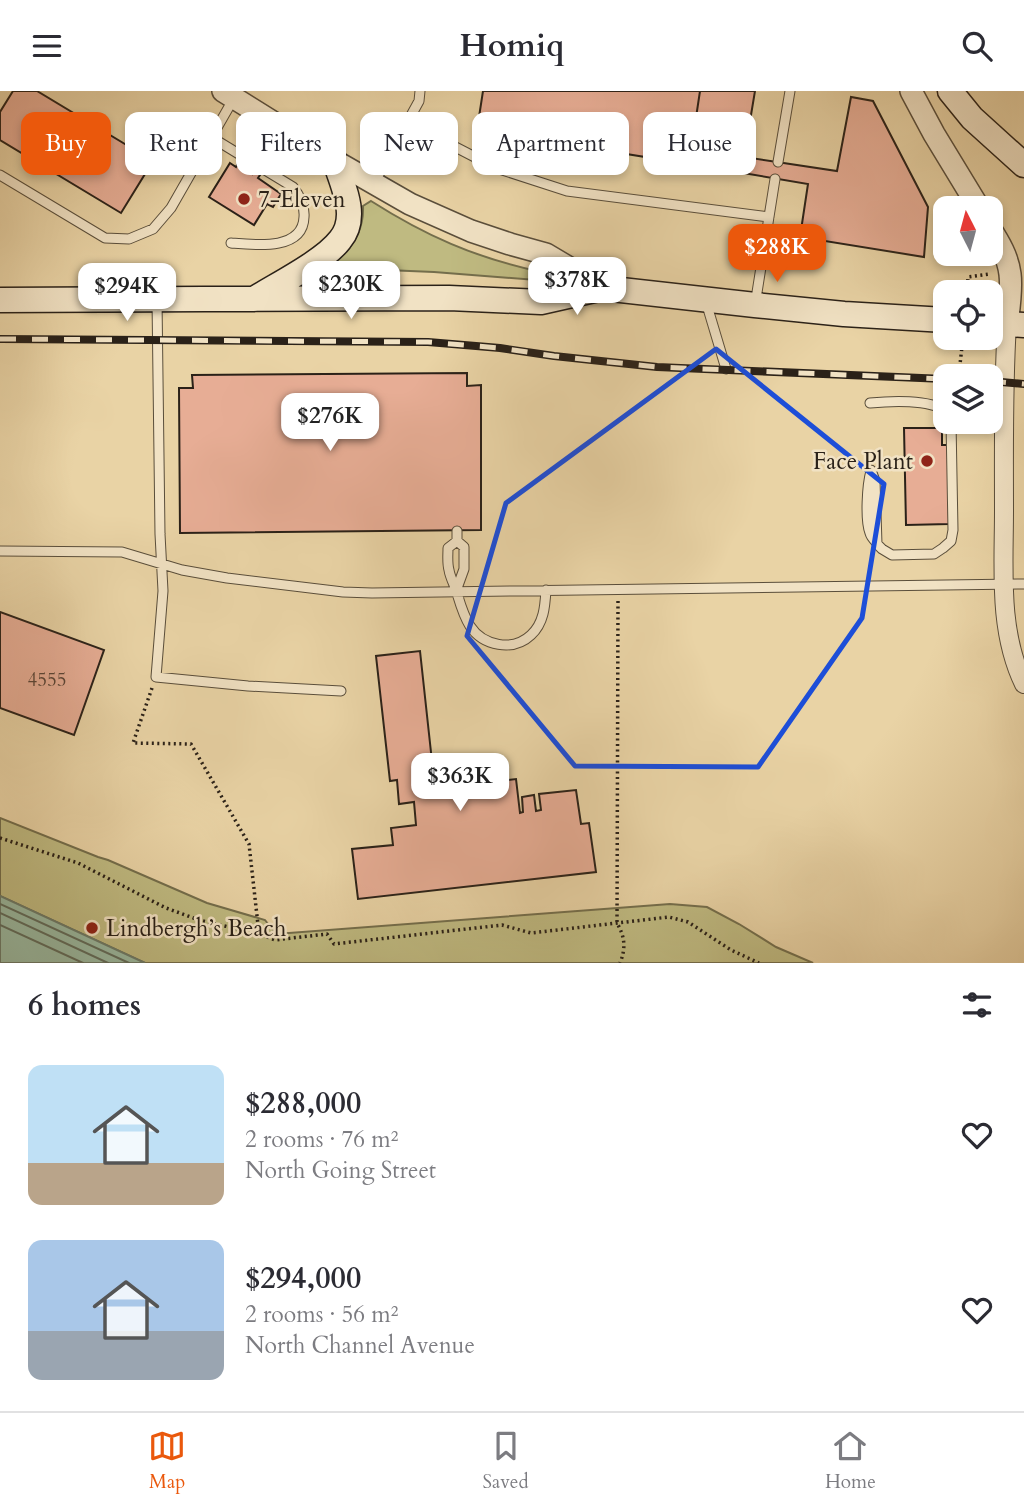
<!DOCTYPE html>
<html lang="en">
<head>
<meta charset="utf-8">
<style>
	:root { --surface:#fff; --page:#f7f7f7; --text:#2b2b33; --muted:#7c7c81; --line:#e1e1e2; --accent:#ea580c }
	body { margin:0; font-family:Cardo,serif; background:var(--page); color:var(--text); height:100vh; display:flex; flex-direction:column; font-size:26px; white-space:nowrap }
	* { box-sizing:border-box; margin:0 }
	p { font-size:23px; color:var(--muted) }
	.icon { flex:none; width:38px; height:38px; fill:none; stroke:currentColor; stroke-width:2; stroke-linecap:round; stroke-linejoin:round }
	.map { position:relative; height:872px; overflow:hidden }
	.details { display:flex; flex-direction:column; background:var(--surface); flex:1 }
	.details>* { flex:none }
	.banner { position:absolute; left:21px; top:21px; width:984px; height:63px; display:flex; gap:14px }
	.needle { width:46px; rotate:354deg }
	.tools { position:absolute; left:933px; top:105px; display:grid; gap:14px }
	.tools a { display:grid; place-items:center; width:70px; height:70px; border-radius:14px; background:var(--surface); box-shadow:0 4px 10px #0003; font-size:35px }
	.price { position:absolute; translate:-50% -60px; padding:0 16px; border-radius:14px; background:#fff; color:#222; font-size:23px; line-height:46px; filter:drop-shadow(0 2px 4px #0008) }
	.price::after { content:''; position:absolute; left:50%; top:42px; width:21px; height:16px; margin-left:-10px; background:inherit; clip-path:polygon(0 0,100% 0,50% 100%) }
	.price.selected { background:var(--accent); color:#fff }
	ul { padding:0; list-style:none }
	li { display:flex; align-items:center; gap:21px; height:175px; padding:0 28px }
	li span { display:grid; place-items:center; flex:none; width:196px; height:140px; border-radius:14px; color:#555 }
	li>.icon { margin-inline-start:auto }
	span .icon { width:84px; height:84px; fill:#fffc; stroke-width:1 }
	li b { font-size:30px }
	h2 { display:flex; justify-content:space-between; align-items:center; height:84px; padding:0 28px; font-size:30px }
	.tag { padding:0 24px; border-radius:14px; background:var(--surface); box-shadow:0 4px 10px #0003; font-size:24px; line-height:63px }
	.tag.selected { background:var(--accent); color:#fff }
	header { display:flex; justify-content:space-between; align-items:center; height:91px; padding:0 28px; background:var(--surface); font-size:32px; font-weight:800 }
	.tab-bar { display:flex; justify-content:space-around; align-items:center; height:98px; border-top:2px solid var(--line); background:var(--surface); font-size:19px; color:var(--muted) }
	.tab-bar a { display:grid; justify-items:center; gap:4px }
	.tab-bar .selected { color:var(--accent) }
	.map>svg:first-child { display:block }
	.green { fill:#bfba81; stroke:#746e4c; stroke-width:2 }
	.water { fill:#99b9a1; stroke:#6d7c6a; stroke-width:2 }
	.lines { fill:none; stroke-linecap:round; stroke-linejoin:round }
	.shore { stroke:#626d5c; stroke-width:2 }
	.building { fill:#e7ad95; stroke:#2a2118; stroke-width:2 }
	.service-casing { stroke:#5a4e3b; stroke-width:11 }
	.minor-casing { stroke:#5a4e3b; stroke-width:20 }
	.tertiary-casing { stroke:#5a4e3b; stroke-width:24 }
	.secondary-casing { stroke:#2a2118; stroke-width:27 }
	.path { stroke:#2a2118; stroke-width:3.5; stroke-dasharray:2 3.5; stroke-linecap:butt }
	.service { stroke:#f1e2c4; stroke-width:9 }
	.minor { stroke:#f1e2c4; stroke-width:18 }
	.tertiary { stroke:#f1e2c4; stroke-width:21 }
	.secondary { stroke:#f1e2c4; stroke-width:24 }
	.rail-casing { stroke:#2a2118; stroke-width:8 }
	.rail { stroke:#f1e2c4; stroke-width:5; stroke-dasharray:16; stroke-linecap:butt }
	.marked { fill:none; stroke:#1d4ed8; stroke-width:5; stroke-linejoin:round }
	.poi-dot { fill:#8f2418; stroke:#f1e2c4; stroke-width:2.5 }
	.labels { text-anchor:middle; stroke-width:5; stroke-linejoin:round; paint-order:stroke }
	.number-label { font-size:19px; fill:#594437 }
	.poi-label { font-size:23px; fill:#2a2118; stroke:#f1e2c4; text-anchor:start }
</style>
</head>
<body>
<header><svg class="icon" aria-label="menu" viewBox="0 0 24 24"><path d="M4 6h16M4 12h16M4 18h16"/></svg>Homiq<svg class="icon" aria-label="search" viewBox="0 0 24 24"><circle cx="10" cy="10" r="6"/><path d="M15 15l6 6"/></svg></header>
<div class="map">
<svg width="1024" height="872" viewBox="0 0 1024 872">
	<rect width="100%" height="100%" fill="#e9d3a5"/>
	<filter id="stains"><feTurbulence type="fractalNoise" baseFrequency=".00286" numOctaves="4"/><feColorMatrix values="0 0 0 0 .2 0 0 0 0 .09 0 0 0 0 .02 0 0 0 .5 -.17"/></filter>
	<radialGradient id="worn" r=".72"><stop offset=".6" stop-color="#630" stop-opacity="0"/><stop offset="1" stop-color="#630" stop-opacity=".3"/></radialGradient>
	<path class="green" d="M371,110C426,145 474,166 537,180L536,189L434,181L338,177L335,170C354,156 364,139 363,115Z
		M0,727L98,766L108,769L207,812L265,829L276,843L670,813L707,816L739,833L776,856L813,872H145L0,805Z"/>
	<path class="water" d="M0,805L145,872H0Z"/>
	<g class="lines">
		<path class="shore" d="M0,813L129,872
			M0,822L108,872
			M0,834L83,872"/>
	</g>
	<path class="building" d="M13,0H37L153,70L121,122L0,49V21Z
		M483,0H700L689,73L477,39Z
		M700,0H755L744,66L837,80L851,6L873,10L928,116L924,166L800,146L808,93L689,73Z
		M230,72L236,76L237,74L252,83L253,80L260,84L258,87L281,103L273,116L267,113L254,134L209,106Z
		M467,282V295L481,294V439L180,442L179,297H193L192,284Z
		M904,337H942V354H948L949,433L906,434Z
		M0,521L104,559L74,644L0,617Z
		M420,560L435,698L516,688L520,722L523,721L522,706L534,704L536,720L541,719L539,703L576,699L581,733L589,732L596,781L358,808L352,758L393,754L391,737L416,734L414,711L399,713L397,689L390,690L376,565Z"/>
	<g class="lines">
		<g class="service-casing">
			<path id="service" d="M407,31L496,77L567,100L769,126
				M211,46L293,96C300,105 305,114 304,126C303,160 255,154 231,152
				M778,71L790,0
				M0,84L105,147L129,148L153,138L171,117L234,7
				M374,92L419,10L420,0
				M157,209L160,443L163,500L156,586L248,595L341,600
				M706,211L726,278
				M755,214L775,88
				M870,312C890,310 930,308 945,320
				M871,379L875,390L877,453L882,458L892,464L934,463L943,457L951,450L953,439L951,331
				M871,380C867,394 865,429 870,442C871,446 873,448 876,451
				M457,450L448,457C448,464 447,472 449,479C450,486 454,493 456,499C460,512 463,524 470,535C483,555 513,561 531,544C544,532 545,515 546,499
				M0,460L122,461L182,479L227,487L343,501L372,502L1024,493
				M456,500L464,478V456L457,450V440"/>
		</g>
		<g class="minor-casing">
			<path id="minor" d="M1007,233C1003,295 1004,357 1004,420C1004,477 998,540 1024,593"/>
		</g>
		<g class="tertiary-casing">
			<path id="tertiary" d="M223,0L335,70L410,113L471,140L510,153L546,163L603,197
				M911,0L934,43L979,117
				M990,137C999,151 1008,166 1010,183C1012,199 1009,217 1007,233"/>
		</g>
		<g class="secondary-casing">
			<path id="secondary" d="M950,0L972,27L1024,74
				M254,208C278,193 324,170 340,149C346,142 349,132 349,123C349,106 340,87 335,70
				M0,209L449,207L541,211L603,197L755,214L844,223L945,229
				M990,232L1024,234"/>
		</g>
		<path class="path" d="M967,201L968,186L990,183
			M959,282L963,247
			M618,510L617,832C625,846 626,857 620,872
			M152,597L133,652L191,653L249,753L259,843
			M0,747L78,772L166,817L199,829L259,843L275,849L327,843L334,853L502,834L531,842L669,826L688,831L731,859L759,872"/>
		<use href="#service" class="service"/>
		<use href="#minor" class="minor"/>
		<use href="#tertiary" class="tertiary"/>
		<use href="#secondary" class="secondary"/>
		<g class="rail-casing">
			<path id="rail" d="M0,248L428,251L500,257L554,265L657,276L945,288
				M990,290L1024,293"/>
		</g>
		<use href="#rail" class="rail"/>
	</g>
	<path class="marked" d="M716,258L884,393L862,527L758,676L575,675L467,545L506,412Z"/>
	<g class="poi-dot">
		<circle cx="244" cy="108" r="7"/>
		<circle cx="927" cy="370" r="7"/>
		<circle cx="92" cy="837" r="7"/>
	</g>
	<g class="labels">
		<g class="number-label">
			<text x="47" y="595">4555</text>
		</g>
		<g class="poi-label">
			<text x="258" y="116">7-Eleven</text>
			<text x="913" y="378" text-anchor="end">Face Plant</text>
			<text x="106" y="845">Lindbergh’s Beach</text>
		</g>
	</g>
	<rect width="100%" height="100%" filter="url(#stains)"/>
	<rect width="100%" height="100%" fill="url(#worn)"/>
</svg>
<div class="tools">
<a><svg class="needle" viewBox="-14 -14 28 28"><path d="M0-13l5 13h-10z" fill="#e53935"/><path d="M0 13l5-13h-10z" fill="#7c7c81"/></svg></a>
<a><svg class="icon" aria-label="locate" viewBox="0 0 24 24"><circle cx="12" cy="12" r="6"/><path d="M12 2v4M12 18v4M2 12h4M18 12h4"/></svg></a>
<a><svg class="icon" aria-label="layers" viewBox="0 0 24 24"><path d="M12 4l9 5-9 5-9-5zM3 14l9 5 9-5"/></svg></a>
</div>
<b class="price selected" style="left:777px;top:193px">$288K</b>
<b class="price" style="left:577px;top:226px">$378K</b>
<b class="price" style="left:351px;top:230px">$230K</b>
<b class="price" style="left:127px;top:232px">$294K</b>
<b class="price" style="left:330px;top:362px">$276K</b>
<b class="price" style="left:460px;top:722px">$363K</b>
<div class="banner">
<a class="tag selected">Buy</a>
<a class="tag">Rent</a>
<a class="tag">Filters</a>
<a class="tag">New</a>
<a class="tag">Apartment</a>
<a class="tag">House</a>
</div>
</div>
<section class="details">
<h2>6 homes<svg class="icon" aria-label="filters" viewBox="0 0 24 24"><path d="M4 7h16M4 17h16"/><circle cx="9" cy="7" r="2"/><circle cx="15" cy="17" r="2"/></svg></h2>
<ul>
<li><span style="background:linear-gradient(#bfe0f5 70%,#b9a48a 0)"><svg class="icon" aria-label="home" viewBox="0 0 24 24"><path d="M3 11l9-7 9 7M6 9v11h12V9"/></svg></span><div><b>$288,000</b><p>2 rooms · 76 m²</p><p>North Going Street</p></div><svg class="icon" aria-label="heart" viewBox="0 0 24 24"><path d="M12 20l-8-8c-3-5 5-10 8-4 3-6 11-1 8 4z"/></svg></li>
<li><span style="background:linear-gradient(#a9c7e8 65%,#9aa5b1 0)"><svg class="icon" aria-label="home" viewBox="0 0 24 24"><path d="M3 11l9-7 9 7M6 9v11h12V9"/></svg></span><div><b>$294,000</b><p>2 rooms · 56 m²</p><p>North Channel Avenue</p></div><svg class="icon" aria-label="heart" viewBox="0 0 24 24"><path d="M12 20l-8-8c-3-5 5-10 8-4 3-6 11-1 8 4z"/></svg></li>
</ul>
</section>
<nav class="tab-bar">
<a class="selected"><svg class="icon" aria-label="map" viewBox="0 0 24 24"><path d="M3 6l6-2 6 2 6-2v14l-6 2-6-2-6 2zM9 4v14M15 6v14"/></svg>Map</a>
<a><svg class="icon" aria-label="saved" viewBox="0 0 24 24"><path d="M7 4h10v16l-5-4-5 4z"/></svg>Saved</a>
<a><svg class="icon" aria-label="home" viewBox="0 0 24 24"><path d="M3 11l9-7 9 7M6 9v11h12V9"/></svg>Home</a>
</nav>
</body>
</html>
